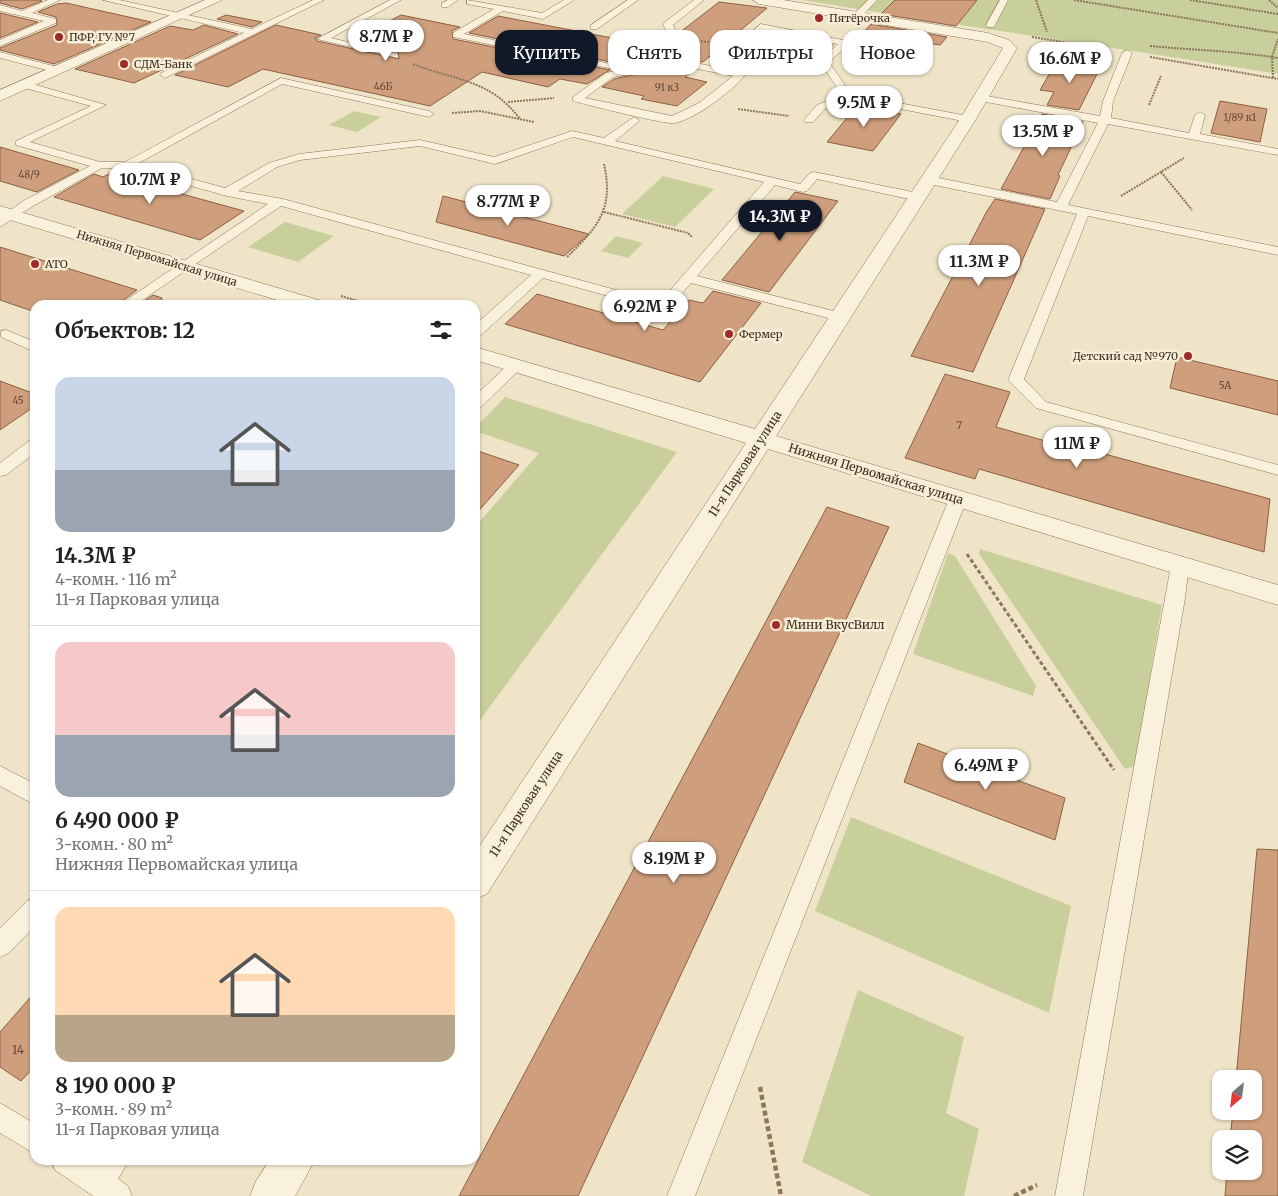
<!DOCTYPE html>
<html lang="ru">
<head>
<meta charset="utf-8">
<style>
	:root { --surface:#fff; --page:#f2f2f2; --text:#222; --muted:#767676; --line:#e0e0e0; --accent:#111827 }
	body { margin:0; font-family:Merriweather,serif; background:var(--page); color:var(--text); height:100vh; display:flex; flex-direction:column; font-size:19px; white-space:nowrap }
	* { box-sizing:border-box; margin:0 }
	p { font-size:16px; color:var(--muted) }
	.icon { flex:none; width:28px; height:28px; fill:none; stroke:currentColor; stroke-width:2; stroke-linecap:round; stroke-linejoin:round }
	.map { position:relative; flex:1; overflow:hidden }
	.panel { position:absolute; left:30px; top:300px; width:450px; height:865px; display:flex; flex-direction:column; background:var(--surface); border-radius:15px; box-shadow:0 1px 4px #0004 }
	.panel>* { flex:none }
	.guide { position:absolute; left:495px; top:30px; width:475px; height:45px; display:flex; gap:10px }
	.needle { width:32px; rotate:208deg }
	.buttons { position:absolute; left:1212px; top:1070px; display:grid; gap:10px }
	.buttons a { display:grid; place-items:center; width:50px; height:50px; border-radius:10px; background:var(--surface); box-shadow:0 1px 4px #0004; font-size:25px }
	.price { position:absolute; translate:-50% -42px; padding:0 11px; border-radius:18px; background:#fff; color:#222; font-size:16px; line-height:32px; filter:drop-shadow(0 1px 2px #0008) }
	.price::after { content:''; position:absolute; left:50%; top:30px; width:15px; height:11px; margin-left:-8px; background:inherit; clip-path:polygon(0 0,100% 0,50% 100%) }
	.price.on { background:var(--accent); color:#fff }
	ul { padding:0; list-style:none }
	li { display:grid; align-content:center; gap:10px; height:265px; padding:0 25px }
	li+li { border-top:1px solid var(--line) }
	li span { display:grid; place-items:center; height:155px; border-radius:15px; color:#555 }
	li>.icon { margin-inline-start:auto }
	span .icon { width:90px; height:90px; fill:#fffc; stroke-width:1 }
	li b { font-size:21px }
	h2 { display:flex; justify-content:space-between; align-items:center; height:60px; padding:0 25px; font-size:21px }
	.tag { padding:0 18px; border-radius:15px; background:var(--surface); box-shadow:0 1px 4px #0004; font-size:18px; line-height:45px }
	.tag.on { background:var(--accent); color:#fff }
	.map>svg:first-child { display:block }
	.green { fill:#c9cf9b }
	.building { fill:#cf9f7d; stroke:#8d5f41 }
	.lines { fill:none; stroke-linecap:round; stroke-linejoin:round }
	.lane-casing { stroke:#8d765c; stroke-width:1 }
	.street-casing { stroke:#8d765c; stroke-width:1 }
	.path-far2 { stroke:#8d765c; stroke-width:2; stroke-dasharray:2 1; stroke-linecap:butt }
	.path-far1 { stroke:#8d765c; stroke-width:3; stroke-dasharray:4 2.5; stroke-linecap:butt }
	.path { stroke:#8d765c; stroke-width:4.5; stroke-dasharray:5 3; stroke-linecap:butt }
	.lane { fill:#faf1dc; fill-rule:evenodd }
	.street { fill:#faf1dc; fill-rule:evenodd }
	.poi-dot { fill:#9e2a2b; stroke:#f7eed8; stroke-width:2 }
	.labels { text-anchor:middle; stroke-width:5; stroke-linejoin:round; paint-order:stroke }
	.number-label { font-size:10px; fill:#624a37 }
	.far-poi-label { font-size:11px; fill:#3d2e20; stroke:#f7eed8; text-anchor:start }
	.far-street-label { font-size:11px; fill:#3d2e20; stroke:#f7eed8 }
	.street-label { font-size:12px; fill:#3d2e20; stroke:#f7eed8 }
	.poi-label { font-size:12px; fill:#3d2e20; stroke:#f7eed8; text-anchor:start }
	.near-number-label { font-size:12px; fill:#624a37 }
</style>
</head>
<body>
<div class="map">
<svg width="1278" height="1196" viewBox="0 0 1278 1196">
	<rect width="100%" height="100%" fill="#f0e4c8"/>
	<path class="green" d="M802,0H1278V74C1119,48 961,26 802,0Z
		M780,34L835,44L823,57L766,47Z
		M354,111L381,117L357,132L329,125Z
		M663,176L714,189L675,227L622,214Z
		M285,222L334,236L298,262L248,247Z
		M616,236L643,243L628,258L601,251Z
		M505,397L677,452L475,727V527L539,453L475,431V428Z
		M980,549L1162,605L1135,766L1125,769L979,554Z
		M948,553L955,556L1036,686L1033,696L913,654Z
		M851,817L1071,906L1049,1013L815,911Z
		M858,990L964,1037L946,1113L979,1129L964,1196H871L802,1162Z"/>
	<path class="building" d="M0,0H40L42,1L22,9L0,3Z
		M895,0H977L956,26L881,14Z
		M719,2L767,8L703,62L661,54L680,38L679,33Z
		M66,3L151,22L54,64L0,50V48L57,25L56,17L38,12L57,4Z
		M0,13L38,22L0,38Z
		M226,15L262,22L252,27L217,19Z
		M401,15L460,27L452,31L453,39L610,70L587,84L560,79L548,87L482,72L430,106L263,69L228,87L175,75L276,25L321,35L315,38L317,41L399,59L398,52L351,41Z
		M498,16L654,46L630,66L469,33Z
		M871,24L947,37L940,45L927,43L904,72L862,64L883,41L859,37Z
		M204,25L238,34L134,83L75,69L170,26L193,30Z
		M1057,61L1100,68L1079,110L1047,105L1054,92L1040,90Z
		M652,62L694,70L685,77L707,82L677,106L641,99L644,96L602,87L614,79L637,74Z
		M1220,101L1267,109L1260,142L1211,133Z
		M857,106L901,114L873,151L827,142Z
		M1042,114L1083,122L1058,175L1060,176L1050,199L1001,189Z
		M0,147L79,170L37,192L0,181Z
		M94,174L103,177L109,174L244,211L200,240L54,197Z
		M795,192L838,201L769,292L722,280Z
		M443,196L589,234L564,256L436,222Z
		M995,199L1045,209L973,372L911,356L987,211Z
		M0,247L137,290L117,305H35V312L0,300Z
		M713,291L761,303L700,382L505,324L537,294L663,330L689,300L703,303Z
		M153,295L162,298L161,305H138Z
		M1177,357L1278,381V415L1170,388Z
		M945,374L1010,392L996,427L1067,447L1068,444L1270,499L1264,552L979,469L975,479L905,458Z
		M0,381L35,394V406L0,430Z
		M475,450L519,465L475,515Z
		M827,507L889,527L578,1196H459Z
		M918,743L1065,798L1055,840L904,782Z
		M1257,849L1278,850V1196H1225L1227,1171H1254V1139H1230L1233,1111H1254V1079H1236Z
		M35,992V1066L21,1081L0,1067V1032Z"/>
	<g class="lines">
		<g class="lane-casing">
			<path id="lane" d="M48,0H60L32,13L56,19V23L0,46V40L44,21L0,11V5L22,11Z
				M103,0H119L252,29L313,0H324L165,78L160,75L161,73L244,33Z
				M390,0H401L331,38L398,54V58L317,39Z
				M448,0H458L448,7H442V3Z
				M467,0L542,13L564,0H574L543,19L503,11L464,34L630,68L669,36L663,24L665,22L694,0H704L673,25L679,37L657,55L740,72L745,75C731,92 697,118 675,123C666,125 588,105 573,101V97L606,73L619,70L453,37V33L494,9L467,4ZM652,60L733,76L699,103L672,116L585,98L613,77L636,73Z
				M628,0H638L597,29H591V25Z
				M868,0H877L860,18H854V14Z
				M1000,0H1008L994,27H988L986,25Z
				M761,24L848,41V45L829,62L851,94L968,116L973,119L968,122L849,99L825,109L813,122H805L804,120L817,105L842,95L821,64L737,48V44ZM763,30L838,44L822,59L747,45Z
				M1127,50L1132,53L1113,101L1111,118L1189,133L1195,115L1200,112L1205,115L1200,134L1278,149V155L1108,124L1068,205L1278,247V255L1088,216L1024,379L1046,402L1278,465V475L1036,408L1008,380L1077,214L929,184L923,180L929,176L1057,202L1098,123L981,101L976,98L981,95L1100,116L1103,101L1122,53Z
				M0,52L61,68L63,70L58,73L0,58Z
				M281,78L429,111L434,114L429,117L282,84L137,164L225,188L269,163L299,154L420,140L494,157L572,131L604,138L634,117L639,120L638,122L615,141L800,184L810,173L814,172L918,193L924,197L918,201L817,179L807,191L803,192L775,185L697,276L845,314L847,317L845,320L840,321L691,283L668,310L663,311L543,278L480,336L475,337V325L531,275L281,206L135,305H119L268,204L227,196L127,168H102L33,206L0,227V217L25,200L90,166L16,145V141L91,106L21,87V83H29L106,105L30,142L100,162H125ZM573,137L764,182L660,302L283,199L238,191L277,167L300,160L420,146L495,164Z
				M6,330L35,342V352L1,337V331Z
				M515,362L522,366L520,369L480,408L475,410V396L510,363Z
				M35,440V453L6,475L0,476V463L29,441Z
				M958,493L964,495L967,499L695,1196H667L949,499L952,495Z
				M1180,559L1186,561L1189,566L1185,598L1083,1196H1055L1171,566L1174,561Z
				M0,766L35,784V805L0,786Z
				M35,898V926L9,953L0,957V928L27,901Z
				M0,1103L35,1124V1154L0,1133Z
				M51,1160H90L95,1163L97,1160H129L118,1179L128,1186L132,1196H93L55,1170Z"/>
		</g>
		<g class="street-casing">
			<path id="street" d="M205,0H222L0,101V90Z
				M753,0H783L988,33L1009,40L1017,48L976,119L776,436L1278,585V605L768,449L487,894L475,899V853L746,443L475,360V347L755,429L960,119L1003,48L988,42L759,4Z
				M0,206L322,301L325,305H294L0,217Z
				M270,1160H315L295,1196H250L256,1181Z"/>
		</g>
		<path class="path-far2" d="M1036,0L1047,32
			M1074,0L1278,33
			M1190,0L1278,14
			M1269,0L1278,8
			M626,33L640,35
			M1032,37L1102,48
			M698,41L719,43
			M1150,46C1193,50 1236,51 1278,58
			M1150,57L1278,79
			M413,64C456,81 490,79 520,119
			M1273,78L1272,57L1278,39
			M508,102L554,98
			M1149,105L1161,76
			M738,109L789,116
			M452,113L480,111L534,122
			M1161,172L1192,210
			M1121,196L1184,158
			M604,212L688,233L692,237
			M567,257C598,227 614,209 604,164
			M341,296L372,305"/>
		<path class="path-far1" d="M967,554L1114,770"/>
		<path class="path" d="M760,1087L781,1196
			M1014,1196L1037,1185"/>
		<use href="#lane" class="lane"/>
		<use href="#street" class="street"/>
	</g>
	<g class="poi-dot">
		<circle cx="819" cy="18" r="5"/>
		<circle cx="59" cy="37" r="5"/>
		<circle cx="124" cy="64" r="5"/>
		<circle cx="35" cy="264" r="5"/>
		<circle cx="729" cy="334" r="5"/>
		<circle cx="1188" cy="356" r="5"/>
		<circle cx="776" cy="625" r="5"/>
	</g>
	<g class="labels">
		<g class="number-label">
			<text x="383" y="90">46Б</text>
			<text x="667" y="91">91 к3</text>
			<text x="1240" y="121">1/89 к1</text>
			<text x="29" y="178">48/9</text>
			<text x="1225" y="389">5А</text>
			<text x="18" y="404">45</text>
			<text x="959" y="429">7</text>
		</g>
		<g class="far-poi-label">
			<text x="829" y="22">Пятёрочка</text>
			<text x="69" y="41">ПФР, ГУ №7</text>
			<text x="134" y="68">СДМ-Банк</text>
			<text x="45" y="268">АТО</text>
			<text x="739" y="338">Фермер</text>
			<text x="1178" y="360" text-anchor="end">Детский сад №970</text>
		</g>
		<g class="far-street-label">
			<text transform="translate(157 258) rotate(17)" y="4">Нижняя Первомайская улица</text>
		</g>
		<g class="street-label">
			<text transform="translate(745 464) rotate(-57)" y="4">11-я Парковая улица</text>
			<text transform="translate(876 474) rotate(17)" y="4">Нижняя Первомайская улица</text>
			<text transform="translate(526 804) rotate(-57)" y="4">11-я Парковая улица</text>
		</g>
		<g class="poi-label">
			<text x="786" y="629">Мини ВкусВилл</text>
		</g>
		<g class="near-number-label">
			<text x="18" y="1054">14</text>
		</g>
	</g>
</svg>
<div class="buttons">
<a><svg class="needle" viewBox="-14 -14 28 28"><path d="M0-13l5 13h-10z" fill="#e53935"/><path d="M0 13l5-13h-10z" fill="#767676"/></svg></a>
<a><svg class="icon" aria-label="layers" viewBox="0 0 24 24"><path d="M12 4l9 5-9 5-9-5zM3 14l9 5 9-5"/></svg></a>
</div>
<b class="price" style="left:386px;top:62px">8.7M ₽</b>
<b class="price" style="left:1070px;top:84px">16.6M ₽</b>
<b class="price" style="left:864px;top:128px">9.5M ₽</b>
<b class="price" style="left:1043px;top:157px">13.5M ₽</b>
<b class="price" style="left:150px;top:205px">10.7M ₽</b>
<b class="price" style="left:508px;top:227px">8.77M ₽</b>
<b class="price on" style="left:780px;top:242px">14.3M ₽</b>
<b class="price" style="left:979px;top:287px">11.3M ₽</b>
<b class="price" style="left:645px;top:332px">6.92M ₽</b>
<b class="price" style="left:1077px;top:469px">11M ₽</b>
<b class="price" style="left:986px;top:791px">6.49M ₽</b>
<b class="price" style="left:674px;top:884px">8.19M ₽</b>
<div class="guide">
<a class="tag on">Купить</a>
<a class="tag">Снять</a>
<a class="tag">Фильтры</a>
<a class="tag">Новое</a>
</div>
<section class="panel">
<h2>Объектов: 12<svg class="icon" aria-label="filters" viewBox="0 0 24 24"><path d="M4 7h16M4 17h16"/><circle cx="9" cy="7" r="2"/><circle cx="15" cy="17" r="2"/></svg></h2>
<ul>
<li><span style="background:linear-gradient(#c9d6e8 60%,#9aa5b1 0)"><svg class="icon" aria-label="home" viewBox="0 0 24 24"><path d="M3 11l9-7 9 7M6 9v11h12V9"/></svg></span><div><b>14.3M ₽</b><p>4-комн. · 116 m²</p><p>11-я Парковая улица</p></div></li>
<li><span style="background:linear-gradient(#f6c9c9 60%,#9aa5b1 0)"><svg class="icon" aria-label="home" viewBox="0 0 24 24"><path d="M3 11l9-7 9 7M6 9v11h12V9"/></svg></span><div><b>6 490 000 ₽</b><p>3-комн. · 80 m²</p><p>Нижняя Первомайская улица</p></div></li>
<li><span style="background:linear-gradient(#ffd9b3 70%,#b9a48a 0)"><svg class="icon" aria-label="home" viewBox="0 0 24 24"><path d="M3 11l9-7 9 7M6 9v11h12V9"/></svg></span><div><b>8 190 000 ₽</b><p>3-комн. · 89 m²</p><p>11-я Парковая улица</p></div></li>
</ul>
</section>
</div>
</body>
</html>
